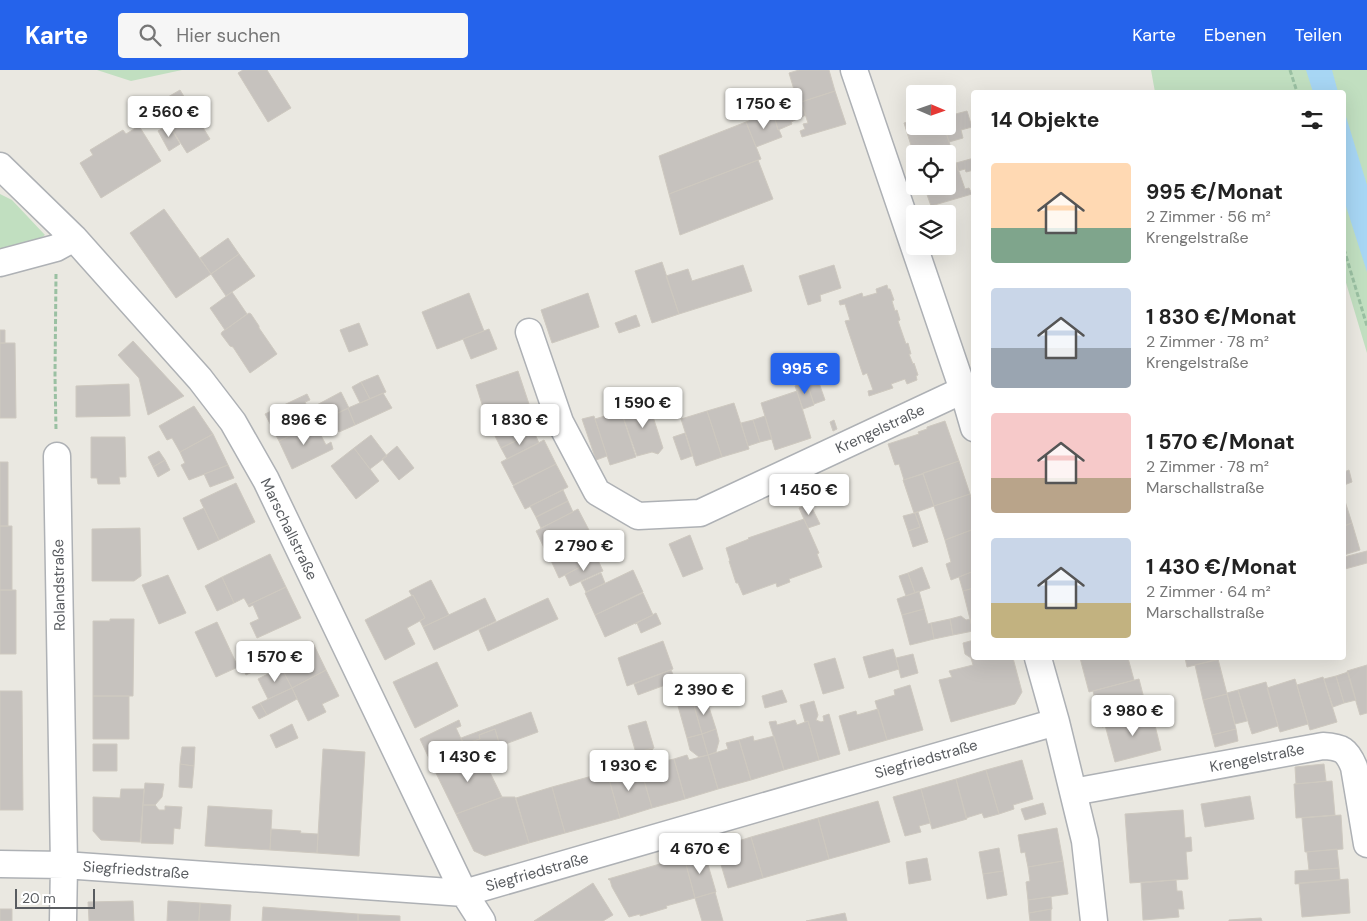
<!DOCTYPE html>
<html lang="de">
<head>
<meta charset="utf-8">
<style>
	:root { --surface:#fff; --page:#f6f6f6; --text:#222; --muted:#767676; --accent:#2563eb }
	body { margin:0; font-family:"DM Sans",sans-serif; background:var(--page); color:var(--text); height:100vh; display:flex; flex-direction:column; font-size:19px; white-space:nowrap }
	* { box-sizing:border-box; margin:0 }
	p { font-size:16px; color:var(--muted) }
	.icon { flex:none; width:28px; height:28px; fill:none; stroke:currentColor; stroke-width:2; stroke-linecap:round; stroke-linejoin:round }
	.map { position:relative; flex:1; overflow:hidden }
	.drawer { position:absolute; left:971px; top:20px; width:375px; height:570px; display:flex; flex-direction:column; background:var(--surface); border-radius:5px; box-shadow:0 5px 20px #0002 }
	.drawer>* { flex:none }
	.needle { width:32px; rotate:92deg }
	.controls { position:absolute; left:906px; top:15px; display:grid; gap:10px }
	.controls a { display:grid; place-items:center; width:50px; height:50px; border-radius:5px; background:var(--surface); box-shadow:0 5px 20px #0002; font-size:25px }
	.scale { position:absolute; left:15px; bottom:12px; width:80px; box-sizing:border-box; padding-left:5px; border:2px solid #595c60; border-top:0; font-size:14px; line-height:18px; white-space:nowrap; color:#595c60; -webkit-text-stroke:4px #fff; paint-order:stroke }
	.price { position:absolute; translate:-50% -42px; padding:0 11px; border-radius:5px; background:#fff; color:#222; font-size:16px; line-height:32px; filter:drop-shadow(0 1px 2px #0008) }
	.price::after { content:''; position:absolute; left:50%; top:30px; width:15px; height:11px; margin-left:-8px; background:inherit; clip-path:polygon(0 0,100% 0,50% 100%) }
	.price.active { background:var(--accent); color:#fff }
	ul { padding:0; list-style:none }
	li { display:flex; align-items:center; gap:15px; height:125px; padding:0 20px }
	li span { display:grid; place-items:center; flex:none; width:140px; height:100px; border-radius:5px; color:#555 }
	li>.icon { margin-inline-start:auto }
	span .icon { width:60px; height:60px; fill:#fffc; stroke-width:1 }
	li b { font-size:21px }
	h2 { display:flex; justify-content:space-between; align-items:center; height:60px; padding:0 20px; font-size:21px }
	header { display:flex; align-items:center; gap:30px; box-sizing:border-box; height:70px; padding:0 25px; background:var(--accent); color:#fff }
	header strong { font-size:24px }
	nav { display:flex; gap:28px; margin-inline-start:auto; font-size:18px }
	.search { width:350px; height:45px; background:var(--page); display:flex; align-items:center; gap:12px; box-sizing:border-box; padding:0 18px; border-radius:5px; color:var(--muted); font-size:19px }
	.map>svg:first-child { display:block }
	.green { fill:#c1dfc0 }
	.water { fill:#a7d6f4 }
	.building { fill:#c6c2be; stroke:#cec9c0 }
	.lines { fill:none; stroke-linecap:round; stroke-linejoin:round }
	.minor-casing { stroke:#aeb1b5; stroke-width:29 }
	.path { stroke:#9ac0a2; stroke-width:3; stroke-dasharray:5 2.5; stroke-linecap:butt }
	.minor { stroke:#fff; stroke-width:26 }
	.labels { text-anchor:middle; stroke-width:4; stroke-linejoin:round; paint-order:stroke }
	.street-label { font-size:15px; fill:#595c60; stroke:#fff }
</style>
</head>
<body>
<header>
<strong>Karte</strong>
<div class="search"><svg class="icon" aria-label="search" viewBox="0 0 24 24"><circle cx="10" cy="10" r="6"/><path d="M15 15l6 6"/></svg>Hier suchen</div>
<nav><a>Karte</a><a>Ebenen</a><a>Teilen</a></nav>
</header>
<div class="map">
<svg width="1367" height="851" viewBox="0 0 1367 851">
	<rect width="100%" height="100%" fill="#eae8e1"/>
	<path class="green" d="M97,0H182L131,11Z
		M1151,0H1367V283L1344,206V22H1155Z
		M0,124L12,130L45,165L28,177L0,184Z"/>
	<path class="water" d="M1306,0H1332L1338,22H1313Z
		M1344,40L1367,115V202L1344,130Z"/>
	<path class="building" d="M243,0H267L291,38L268,52L238,3Z
		M799,0H829L835,21L798,33L789,3Z
		M180,20L210,69L187,83L156,34Z
		M835,21L846,54L802,67L800,61L805,59L803,54L808,53L801,32Z
		M801,32L806,45L791,52L792,54L778,60L773,42Z
		M967,41L972,57L961,60L963,68L949,72L944,56H948V46Z
		M773,42L778,60H779L782,67L756,77L746,52Z
		M915,50V56H944L952,81L944,84H915V88L904,53Z
		M746,52L761,89L669,124L659,86Z
		M169,55L180,74L169,81L158,61Z
		M139,56L161,91L101,128L80,93L93,85L90,80L123,60L126,64Z
		M974,88V100L966,102L965,99L958,101L956,93Z
		M758,90L773,129L680,165L669,124Z
		M956,93L965,119L969,118L972,124L931,136L924,116H948V95Z
		M164,139L211,204L176,228L130,163Z
		M228,168L239,184L211,204L200,188Z
		M239,184L255,206L226,226L211,204Z
		M662,192L679,244L652,253L635,201Z
		M743,195L752,221L679,244L666,206L688,199L692,211Z
		M834,195L841,218L820,225L821,231L808,235L799,206Z
		M887,215L888,219H890L894,230L892,231L895,241L897,240L900,250L898,251L906,274L908,273L911,284H909L913,294L914,293L918,305L916,306L917,310L907,314L905,309L891,314L893,318L869,326L868,321L873,320L867,303L863,305L845,251L850,250L845,234L840,235L839,231L862,223L863,227L877,223L876,219Z
		M232,222L247,244L225,260L210,238Z
		M469,223L484,261L437,279L422,242Z
		M588,223L599,257L552,273L541,240Z
		M249,243L251,244L259,256V258L277,284L250,303L233,277L230,276L221,264L222,262Z
		M636,245L640,256L619,263L615,253Z
		M359,253L368,275L349,282L340,260Z
		M489,259L497,279L471,289L463,269Z
		M0,260H5V273H0Z
		M133,271L184,326L148,345L139,308L118,285Z
		M0,273H15L16,348H0Z
		M518,301L534,349L491,363L476,315Z
		M378,305L386,322L370,329L361,312Z
		M818,310L825,330L814,334L807,313Z
		M361,312L370,329L360,333L352,317Z
		M807,312L814,335L803,339L795,316Z
		M129,314L130,346L76,347V316Z
		M797,321L811,368L775,380L761,333Z
		M341,322L349,338L315,354L310,343L313,337Z
		M383,323L392,338L355,355L348,338Z
		M307,324L310,330L305,332L315,354L279,371L265,344Z
		M648,331L663,378L658,384L652,382L637,386L621,341Z
		M734,333L749,379L722,387L707,341Z
		M194,336L213,364L180,382L172,368L167,370L159,356Z
		M348,338L355,355L339,362L338,360L328,365L320,364L315,354Z
		M621,341L636,387L610,395L595,349Z
		M707,341L722,387L696,396L681,349Z
		M594,346L607,386L596,390L582,349Z
		M765,346L772,369L760,372L753,350Z
		M528,350L534,362L501,378L493,362Z
		M753,350L760,372L748,376L741,353Z
		M834,350L837,359L833,361L830,352Z
		M945,351L959,391L904,410L899,394L895,395L888,374L919,364L918,362L927,359V357Z
		M315,354L326,375L331,372L333,379L292,399L279,371Z
		M534,362L539,373L507,389L501,378Z
		M685,363L692,386L681,390L673,367Z
		M213,364L228,395L189,410L181,395L185,393L180,382Z
		M371,365L387,386L370,399L354,378Z
		M91,367H125L126,407H119L120,414H98L97,408H91Z
		M544,370L556,394L513,415L501,392Z
		M397,376L414,398L399,410L382,389Z
		M354,378L379,411L356,429L331,396Z
		M159,381L165,390L153,397L148,387Z
		M165,390L170,400L158,407L153,397Z
		M959,391L970,424L934,436L923,403Z
		M0,392H8V456H0Z
		M556,394L568,417L525,439L513,416Z
		M228,395L234,408L210,417L204,404Z
		M1349,400L1352,412L1344,415V402Z
		M923,404L934,436L914,443L903,410Z
		M236,413L255,452L219,470L200,430Z
		M563,420L568,431L536,447L530,436Z
		M970,424L974,437V459L945,470L934,436Z
		M1344,428L1352,453L1344,456Z
		M568,431L573,442L541,458L536,447Z
		M810,434L820,454L808,458L799,438Z
		M204,438L219,470L198,480L183,448Z
		M578,439L590,462L547,484L536,461Z
		M918,442L928,472L913,477L908,461L920,457L915,443Z
		M915,443L920,457L908,461L903,446Z
		M804,449L819,483L817,484L822,497L789,509L790,512L777,517L776,513L743,525L738,513H736L729,491H730L726,478L749,469L748,468Z
		M1352,453L1360,480L1344,485V456Z
		M0,456H12V520H0Z
		M140,458L141,506L134,511H92V459Z
		M974,459V501L951,510L946,494L951,492L945,470Z
		M591,463L602,486L559,508L548,484Z
		M690,465L703,499L683,507L669,474Z
		M1367,481V493L1345,499L1344,487Z
		M270,484L286,517L248,535L244,528L234,533L222,507Z
		M597,488L603,501L570,516L565,505Z
		M922,497L930,518L915,523L908,503Z
		M633,500L643,522L595,545L585,523Z
		M974,501V518L963,521L959,507Z
		M601,503L605,513L586,522L581,512Z
		M908,503L915,523L906,526L899,506Z
		M168,505L186,543L159,554L142,515Z
		M222,507L234,533L217,541L205,516Z
		M431,510L449,545L423,557L420,551L425,548L413,525L412,526L409,521Z
		M286,517L301,548L257,568L250,553L259,549L253,535L249,537L248,535Z
		M974,518V560L973,561L963,521Z
		M0,520H16V584H0Z
		M919,521L924,539L902,545L897,529Z
		M643,523L653,545L605,567L595,545Z
		M413,525L425,548L407,558L415,574L385,590L365,550Z
		M485,528L496,551L434,580L423,557Z
		M548,528L558,549L488,581L479,560Z
		M924,539L928,554L931,553L934,569L910,575L902,545Z
		M656,543L661,554L641,563L637,553L635,554Z
		M961,546L966,550L970,549L973,561L953,565L950,549Z
		M110,549H134L133,626H93V551H110Z
		M950,549L953,565L934,569L931,553Z
		M217,552L238,597L216,607L195,562Z
		M974,570V588H1013L1022,622L1015,634L951,652L939,610L952,607L949,601L973,595L971,588L965,584L963,573Z
		M312,571L326,600L292,618L277,589Z
		M663,571L673,599L627,616L618,588Z
		M893,579L899,599L869,608L863,587Z
		M913,584L918,603L901,608L896,588Z
		M261,586L266,595L246,605L242,596Z
		M835,588L844,618L823,624L814,594Z
		M1080,588H1128L1134,610L1089,622Z
		M1185,588H1225L1187,597Z
		M1218,589L1227,624L1203,630L1195,595Z
		M437,592L458,636L415,658L393,612Z
		M1367,595V643L1360,645L1347,601Z
		M274,596L278,601L282,599L292,618L268,629L258,609L276,600Z
		M326,600L339,626L322,634L326,642L308,651L292,618Z
		M671,600L676,611L638,625L634,614Z
		M1348,602L1356,630L1344,633L1336,606Z
		M1336,606L1344,633L1333,637L1324,609Z
		M1323,607L1337,652L1310,660L1297,615Z
		M1139,609L1148,644L1102,657L1093,621Z
		M1295,609L1308,654L1280,662L1267,618Z
		M1266,612L1278,656L1252,664L1238,620Z
		M910,615L923,660L887,670L875,631L895,625L894,620Z
		M292,618L297,629L267,645L260,633Z
		M782,620L787,632L765,638L762,626Z
		M1238,620L1247,651L1235,654L1227,623Z
		M0,621H22L23,740H0Z
		M1227,624L1236,659L1212,665L1203,630Z
		M93,626H129V669H93Z
		M706,628L716,659L702,664L693,632Z
		M814,631L818,645L816,650L821,652L824,651L823,646L829,644L840,684L819,690L808,651L805,652L800,635Z
		M693,632L702,664L687,668L678,636Z
		M260,633L267,645L259,649L252,637Z
		M878,639L887,670L849,681L839,646L856,641L857,645Z
		M531,642L538,662L500,676L495,659L479,665L480,669L464,674L461,668Z
		M1152,643L1161,680L1115,692L1105,655Z
		M459,650L461,656L456,658L469,686L434,699L420,669Z
		M795,650L797,655L808,651L819,690L784,700L769,652L776,651L777,655Z
		M646,651L654,678L636,683L628,656Z
		M292,654L298,668L276,678L270,665Z
		M495,659L500,676L469,686L464,674L480,669L479,665Z
		M716,659L719,671L716,682L708,685L702,664Z
		M1236,659L1238,671L1215,677L1212,665Z
		M702,664L708,685L699,687L690,680L687,668Z
		M753,666L754,671L774,666L784,700L751,710L739,670Z
		M739,670L751,710L718,719L708,685L728,679L726,673Z
		M93,674H117V701H93Z
		M182,677H195L194,696L180,694Z
		M652,678L655,688L650,701L642,704L636,683Z
		M323,679L365,682L359,786L317,783Z
		M480,682L502,727L456,744L434,699Z
		M687,685L689,690L708,685L718,719L685,729L674,689Z
		M674,689L685,729L652,738L642,704L661,698L660,692Z
		M1022,690L1033,729L1013,735L1014,739L999,744L986,700Z
		M180,694L194,696L192,718L179,717Z
		M1324,694L1326,711L1296,714L1295,697Z
		M626,697L628,703L641,699L652,738L620,748L607,702Z
		M986,700L999,744L984,748L982,743L966,748L956,709Z
		M607,702L620,748L565,763L552,717Z
		M956,709L967,749L932,759L921,719Z
		M1332,711L1335,745L1296,748L1294,714Z
		M145,713L164,714L162,727L155,735H143Z
		M552,717L565,763L529,773L516,728Z
		M121,719H144L140,772L101,770L93,761V727L120,728Z
		M921,719L930,753L919,756L921,762L905,766L893,727Z
		M1250,726L1254,749L1205,757L1201,734Z
		M502,727H515L529,773L485,786L474,781L456,744Z
		M878,731L890,772L829,789L818,748Z
		M1043,733L1046,744L1025,750L1021,739Z
		M143,735H155L159,740H165V736L182,737L180,759L174,758L173,774L141,773Z
		M208,736L272,740L270,780L205,776Z
		M1183,740L1185,768L1191,767L1192,781L1186,782L1188,809L1130,813L1125,744Z
		M1341,745L1343,779L1305,782L1302,748Z
		M818,748L829,789L763,808L751,767Z
		M1057,758L1063,791L1028,797L1025,782L1021,783L1018,765Z
		M271,759L301,761L300,763L318,764L317,783L270,780Z
		M751,767L763,808L728,818L716,778Z
		M999,778L1003,801L983,804L979,782Z
		M1337,779L1339,798L1309,800L1307,782Z
		M704,781L716,822L695,828L684,787Z
		M684,787L695,828L666,836L667,838L640,846V844L629,847L612,817L610,810H609L608,809Z
		M927,788L931,810L909,814L906,792Z
		M1063,791L1068,824L1028,830L1026,812L1030,811L1028,797Z
		M1339,798L1340,810L1295,814V801Z
		M1003,801L1007,825L987,829L983,804Z
		M1348,809L1350,843L1302,847L1299,813Z
		M1176,810L1177,821H1182L1184,839H1178L1179,847L1143,850L1141,813Z
		M593,813L613,845L603,851H534Z
		M715,822L723,851H702L695,828Z
		M1051,827L1052,839L1029,843L1028,830Z
		M133,831L134,851H89L88,832Z
		M168,831L200,833L199,851H167Z
		M200,833L231,835L230,851H199Z
		M263,837L358,844V851H262Z
		M0,839H12V851H0Z
		M1051,839V851H1030L1029,843Z
		M845,843L847,851H806Z
		M358,844L400,846V851H358Z
		M1261,848L1262,851H1229V850Z"/>
	<g class="lines">
		<g class="minor-casing">
			<path id="minor" d="M854,0L963,320L974,358
				M0,96L74,168L200,309L233,352L266,410L464,823L482,851
				M0,193L56,178L74,168
				M529,262L560,352L597,422L638,446L700,443L963,320L974,317
				M57,386L64,795L63,851
				M1038,588L1056,652L1085,771L1094,851
				M1073,722L1323,676C1342,677 1347,680 1354,697L1367,774
				M0,794L64,795L464,823L1056,652"/>
		</g>
		<path class="path" d="M1290,0L1297,22
			M1344,179L1367,256
			M56,204L55,305L56,360"/>
		<use href="#minor" class="minor"/>
	</g>
	<g class="labels">
		<g class="street-label">
			<text transform="translate(880 359) rotate(-25)" y="5">Krengelstraße</text>
			<text transform="translate(289 459) rotate(64)" y="5">Marschallstraße</text>
			<text transform="translate(59 515) rotate(-91)" y="5">Rolandstraße</text>
			<text transform="translate(1257 688) rotate(-11)" y="5">Krengelstraße</text>
			<text transform="translate(926 689) rotate(-16)" y="5">Siegfriedstraße</text>
			<text transform="translate(136 800) rotate(4)" y="5">Siegfriedstraße</text>
			<text transform="translate(537 802) rotate(-16)" y="5">Siegfriedstraße</text>
		</g>
	</g>
</svg>
<div class="controls">
<a><svg class="needle" viewBox="-14 -14 28 28"><path d="M0-13l5 13h-10z" fill="#e53935"/><path d="M0 13l5-13h-10z" fill="#767676"/></svg></a>
<a><svg class="icon" aria-label="locate" viewBox="0 0 24 24"><circle cx="12" cy="12" r="6"/><path d="M12 2v4M12 18v4M2 12h4M18 12h4"/></svg></a>
<a><svg class="icon" aria-label="layers" viewBox="0 0 24 24"><path d="M12 4l9 5-9 5-9-5zM3 14l9 5 9-5"/></svg></a>
</div>
<div class="scale">20 m</div>
<b class="price" style="left:764px;top:60px">1 750 €</b>
<b class="price" style="left:169px;top:68px">2 560 €</b>
<b class="price active" style="left:805px;top:325px">995 €</b>
<b class="price" style="left:643px;top:359px">1 590 €</b>
<b class="price" style="left:304px;top:376px">896 €</b>
<b class="price" style="left:520px;top:376px">1 830 €</b>
<b class="price" style="left:809px;top:446px">1 450 €</b>
<b class="price" style="left:584px;top:502px">2 790 €</b>
<b class="price" style="left:275px;top:613px">1 570 €</b>
<b class="price" style="left:704px;top:646px">2 390 €</b>
<b class="price" style="left:1133px;top:667px">3 980 €</b>
<b class="price" style="left:468px;top:713px">1 430 €</b>
<b class="price" style="left:629px;top:722px">1 930 €</b>
<b class="price" style="left:700px;top:805px">4 670 €</b>
<section class="drawer">
<h2>14 Objekte<svg class="icon" aria-label="filters" viewBox="0 0 24 24"><path d="M4 7h16M4 17h16"/><circle cx="9" cy="7" r="2"/><circle cx="15" cy="17" r="2"/></svg></h2>
<ul>
<li><span style="background:linear-gradient(#ffd9b3 65%,#7fa58c 0)"><svg class="icon" aria-label="home" viewBox="0 0 24 24"><path d="M3 11l9-7 9 7M6 9v11h12V9"/></svg></span><div><b>995 €/Monat</b><p>2 Zimmer · 56 m²</p><p>Krengelstraße</p></div></li>
<li><span style="background:linear-gradient(#c9d6e8 60%,#9aa5b1 0)"><svg class="icon" aria-label="home" viewBox="0 0 24 24"><path d="M3 11l9-7 9 7M6 9v11h12V9"/></svg></span><div><b>1 830 €/Monat</b><p>2 Zimmer · 78 m²</p><p>Krengelstraße</p></div></li>
<li><span style="background:linear-gradient(#f6c9c9 65%,#b9a48a 0)"><svg class="icon" aria-label="home" viewBox="0 0 24 24"><path d="M3 11l9-7 9 7M6 9v11h12V9"/></svg></span><div><b>1 570 €/Monat</b><p>2 Zimmer · 78 m²</p><p>Marschallstraße</p></div></li>
<li><span style="background:linear-gradient(#c9d6e8 65%,#c2b280 0)"><svg class="icon" aria-label="home" viewBox="0 0 24 24"><path d="M3 11l9-7 9 7M6 9v11h12V9"/></svg></span><div><b>1 430 €/Monat</b><p>2 Zimmer · 64 m²</p><p>Marschallstraße</p></div></li>
</ul>
</section>
</div>
</body>
</html>
